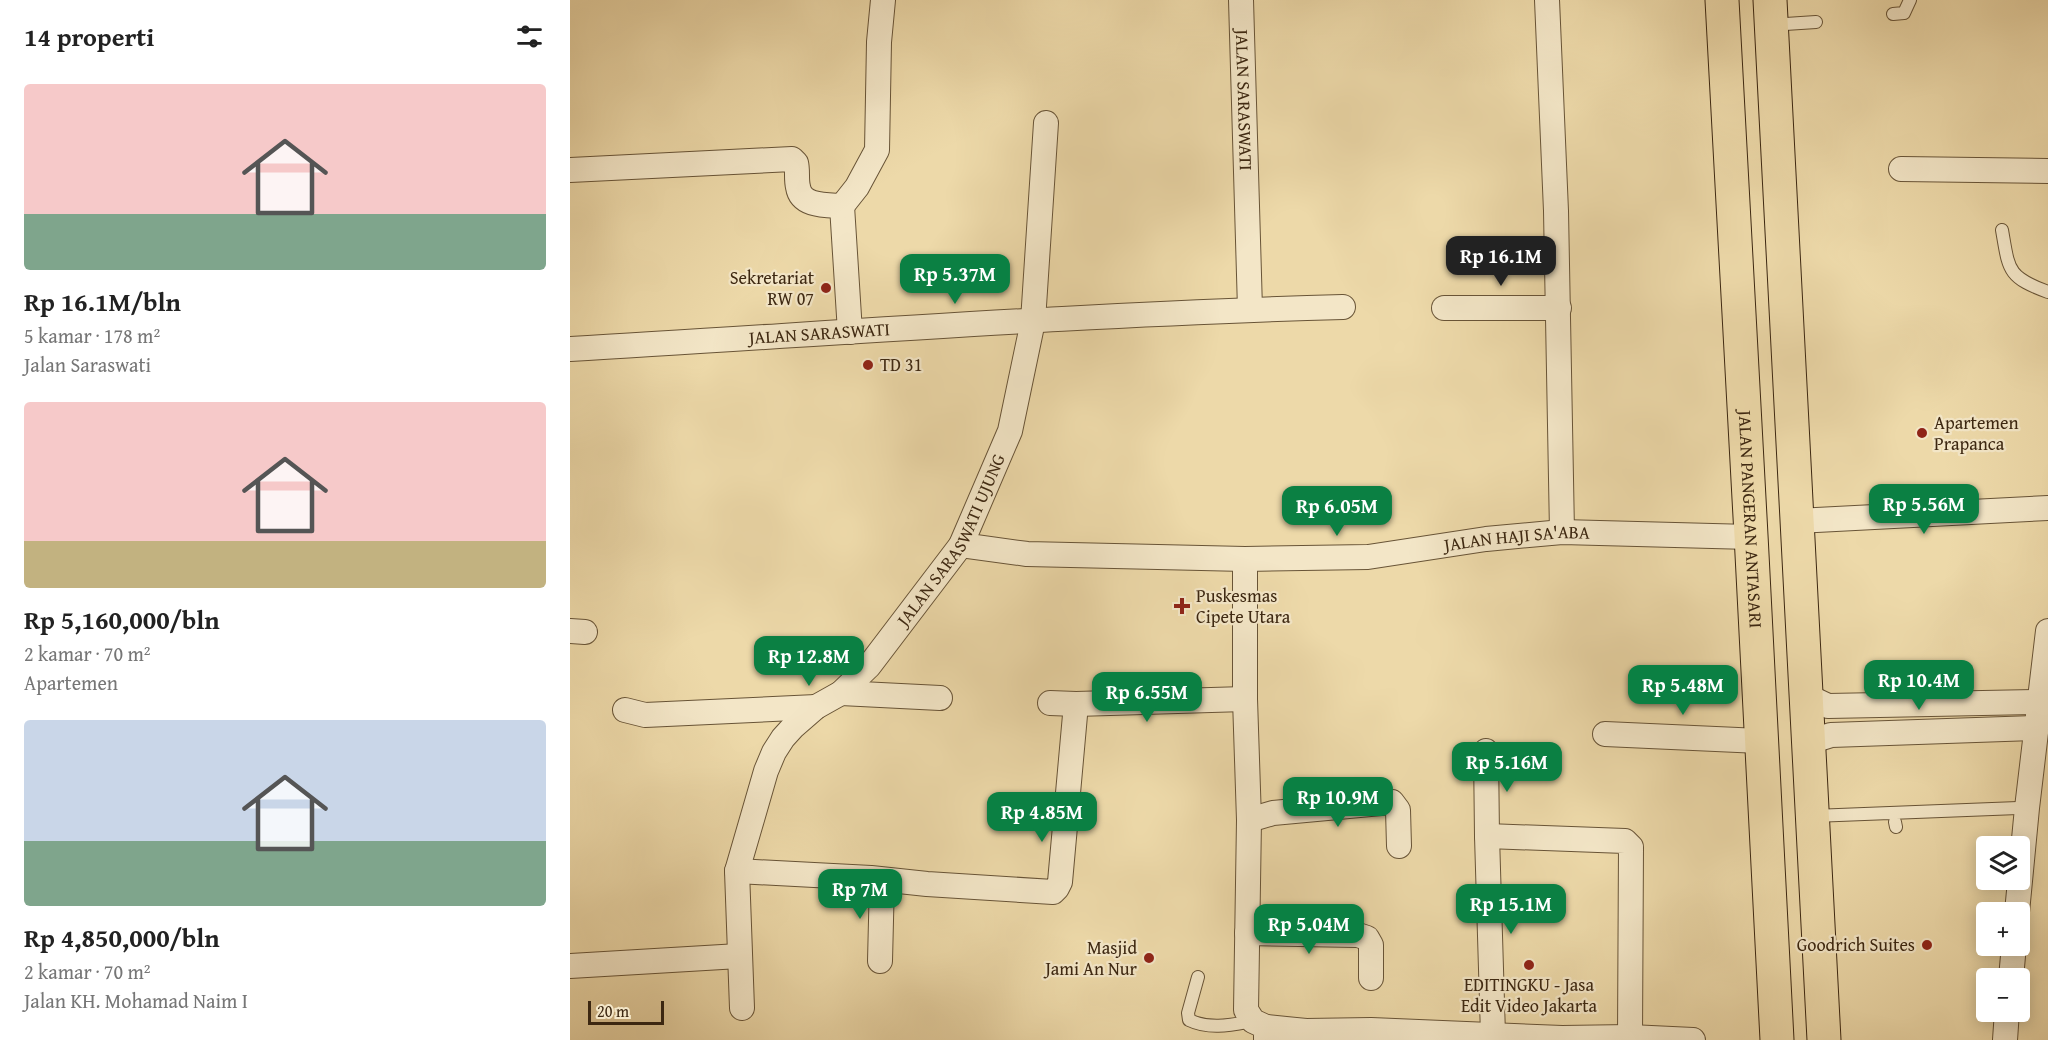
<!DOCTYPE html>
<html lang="id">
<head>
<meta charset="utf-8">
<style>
	:root { --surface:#fff; --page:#f6f6f6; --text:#222; --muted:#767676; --accent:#0b8043 }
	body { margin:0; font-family:"Gentium Book Plus",serif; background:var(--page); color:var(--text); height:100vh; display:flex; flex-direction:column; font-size:22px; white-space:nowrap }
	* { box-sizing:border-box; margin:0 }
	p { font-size:20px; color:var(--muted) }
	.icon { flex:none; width:33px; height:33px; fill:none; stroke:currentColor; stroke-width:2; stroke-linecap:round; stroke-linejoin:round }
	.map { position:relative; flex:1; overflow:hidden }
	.side { display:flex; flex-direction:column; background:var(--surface); width:570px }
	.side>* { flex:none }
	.controls { position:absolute; left:1406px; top:836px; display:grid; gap:12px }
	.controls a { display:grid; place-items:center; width:54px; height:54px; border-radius:6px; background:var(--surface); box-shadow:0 3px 15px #0003; font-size:30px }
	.scale { position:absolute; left:18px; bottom:15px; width:76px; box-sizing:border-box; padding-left:6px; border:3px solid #3c2711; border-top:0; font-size:16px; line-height:21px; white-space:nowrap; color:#3c2711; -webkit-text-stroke:4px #f3e6c7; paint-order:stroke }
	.price { position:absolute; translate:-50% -51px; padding:0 14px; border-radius:12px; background:var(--accent); color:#fff; font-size:20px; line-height:39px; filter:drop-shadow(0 2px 3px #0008) }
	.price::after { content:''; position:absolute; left:50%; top:36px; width:18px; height:14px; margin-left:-9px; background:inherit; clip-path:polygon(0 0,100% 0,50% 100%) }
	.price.active { background:#222; color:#fff }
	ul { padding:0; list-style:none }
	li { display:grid; align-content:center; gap:12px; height:318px; padding:0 24px }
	li span { display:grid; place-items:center; height:186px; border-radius:6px; color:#555 }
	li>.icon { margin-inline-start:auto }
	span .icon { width:108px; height:108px; fill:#fffc; stroke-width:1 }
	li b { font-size:26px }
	h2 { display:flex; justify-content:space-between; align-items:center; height:72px; padding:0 24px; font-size:26px }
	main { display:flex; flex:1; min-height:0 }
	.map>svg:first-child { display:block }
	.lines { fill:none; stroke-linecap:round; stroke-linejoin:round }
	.lane-casing { stroke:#685437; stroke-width:14 }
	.street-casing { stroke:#685437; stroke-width:26 }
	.primary-casing { stroke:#3c2711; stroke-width:35 }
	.lane { stroke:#f3e6c7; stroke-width:12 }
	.street { stroke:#f3e6c7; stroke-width:24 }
	.primary { stroke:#edd9a9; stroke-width:33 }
	.poi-dot { fill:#8f2418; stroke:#f3e6c7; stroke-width:2 }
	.labels { text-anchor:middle; stroke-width:4.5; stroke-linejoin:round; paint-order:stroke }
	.street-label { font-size:18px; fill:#3c2711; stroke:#f3e6c7 }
	.poi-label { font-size:18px; fill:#3c2711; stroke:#f3e6c7; text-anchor:end }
</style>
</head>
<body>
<main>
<section class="side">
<h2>14 properti<svg class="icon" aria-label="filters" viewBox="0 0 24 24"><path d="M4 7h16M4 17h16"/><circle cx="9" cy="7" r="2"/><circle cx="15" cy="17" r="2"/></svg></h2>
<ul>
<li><span style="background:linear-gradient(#f6c9c9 70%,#7fa58c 0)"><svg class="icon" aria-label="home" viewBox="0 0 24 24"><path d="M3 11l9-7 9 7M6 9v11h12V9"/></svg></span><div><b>Rp 16.1M/bln</b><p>5 kamar · 178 m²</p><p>Jalan Saraswati</p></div></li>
<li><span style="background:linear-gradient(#f6c9c9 75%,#c2b280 0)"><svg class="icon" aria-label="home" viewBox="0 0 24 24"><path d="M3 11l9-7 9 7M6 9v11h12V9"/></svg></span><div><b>Rp 5,160,000/bln</b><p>2 kamar · 70 m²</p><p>Apartemen</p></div></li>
<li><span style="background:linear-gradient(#c9d6e8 65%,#7fa58c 0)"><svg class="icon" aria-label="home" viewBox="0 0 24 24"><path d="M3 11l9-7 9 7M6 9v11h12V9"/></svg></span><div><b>Rp 4,850,000/bln</b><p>2 kamar · 70 m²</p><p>Jalan KH. Mohamad Naim I</p></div></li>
</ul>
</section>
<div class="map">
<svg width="1478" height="1040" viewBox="0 0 1478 1040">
	<rect width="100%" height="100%" fill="#edd9a9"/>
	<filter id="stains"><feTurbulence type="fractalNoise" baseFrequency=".00333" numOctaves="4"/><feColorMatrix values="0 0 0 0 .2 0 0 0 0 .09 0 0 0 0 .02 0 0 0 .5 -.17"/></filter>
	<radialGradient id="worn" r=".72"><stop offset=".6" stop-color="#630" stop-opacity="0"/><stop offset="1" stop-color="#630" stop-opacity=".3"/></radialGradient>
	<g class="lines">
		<g class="lane-casing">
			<path id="lane" d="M1323,14L1334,13L1340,0
				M1202,25L1246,22
				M1432,230C1439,270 1437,277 1478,292
				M1243,816L1448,808
				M1325,822L1326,827
				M1423,881H1450
				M628,977L618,1013L619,1020C640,1030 661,1025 683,1021"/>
		</g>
		<g class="street-casing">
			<g id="street">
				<path id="s1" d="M671,0L680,309"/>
				<path d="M977,0L986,211L992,532"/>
				<path d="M1331,169L1478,171"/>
				<path d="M0,170L222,159L226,163C228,171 226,179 228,187C231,207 257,205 272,206L280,332"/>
				<path d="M272,206L287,187L307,150L309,42L313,0"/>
				<path d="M874,308H989"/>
				<path id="s2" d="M0,349C257,334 515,314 773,307"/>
				<path d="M1227,521L1478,508"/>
				<path id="s3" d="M391,545L457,554L675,559L798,557L916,539L992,532L1180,537"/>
				<path d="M675,559V699L679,820L676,1010L683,1021L696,1027V1040"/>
				<path d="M0,631L15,632"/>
				<path d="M271,693L370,698"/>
				<path d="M1237,696L1258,706L1469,702"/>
				<path d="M480,703L506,704L675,699"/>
				<path d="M55,710L75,715L246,707"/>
				<path d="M1035,734L1190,741"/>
				<path d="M1239,742L1261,735L1467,728"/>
				<path d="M916,751L917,836L923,1035"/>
				<path d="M679,820L703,813L822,802L828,810L829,846"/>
				<path d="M917,836L1055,841L1061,847L1060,1037"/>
				<path d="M167,871L301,878L357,884L483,892L487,888L490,882L506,704"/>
				<path d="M1447,912L1457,808L1478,631"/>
				<path d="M677,933L788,935L797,938L801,945V978"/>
				<path d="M310,961L312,880"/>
				<path d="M0,966L169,956"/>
				<path d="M1441,978L1444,945"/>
				<path id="s4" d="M172,1008L167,871L196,771L204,752L213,738L223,727L246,707L271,693L299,666L391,545L440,431L463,321L476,123"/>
				<path d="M696,1027L736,1031L801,1030L992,1038L1060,1037L1123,1040"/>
				<path d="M1435,1040L1437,1011"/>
			</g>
		</g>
		<g class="primary-casing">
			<g id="primary">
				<path id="s5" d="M1152,0C1173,347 1188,693 1207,1040"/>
				<path d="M1200,0L1254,1040"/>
			</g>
		</g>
		<use href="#lane" class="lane"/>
		<use href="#street" class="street"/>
		<use href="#primary" class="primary"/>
	</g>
	<g class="poi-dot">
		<circle cx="256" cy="288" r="6"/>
		<circle cx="298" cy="365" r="6"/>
		<circle cx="1352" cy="433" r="6"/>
		<path d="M609 597h6v6h6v6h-6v6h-6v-6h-6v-6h6z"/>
		<circle cx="1357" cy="945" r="6"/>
		<circle cx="579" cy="958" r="6"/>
		<circle cx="959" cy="965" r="6"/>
	</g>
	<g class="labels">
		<g class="street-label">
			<text dy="6" stroke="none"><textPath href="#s1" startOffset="100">JALAN SARASWATI</textPath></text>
			<text dy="6" stroke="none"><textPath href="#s2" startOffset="250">JALAN SARASWATI</textPath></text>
			<text dy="6" stroke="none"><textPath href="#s5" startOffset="520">JALAN PANGERAN ANTASARI</textPath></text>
			<text dy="6" stroke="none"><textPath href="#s4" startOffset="543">JALAN SARASWATI UJUNG</textPath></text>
			<text dy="6" stroke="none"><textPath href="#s3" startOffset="558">JALAN HAJI SA'ABA</textPath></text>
		</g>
		<g class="poi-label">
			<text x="244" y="284">Sekretariat<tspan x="244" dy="21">RW 07</tspan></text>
			<text x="310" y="371" text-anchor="start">TD 31</text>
			<text x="1364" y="429" text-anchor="start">Apartemen<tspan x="1364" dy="21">Prapanca</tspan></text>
			<text x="626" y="602" text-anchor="start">Puskesmas<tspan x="626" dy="21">Cipete Utara</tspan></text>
			<text x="1345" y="951">Goodrich Suites</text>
			<text x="567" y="954">Masjid<tspan x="567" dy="21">Jami An Nur</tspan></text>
			<text x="959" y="991" text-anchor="middle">EDITINGKU - Jasa<tspan x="959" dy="21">Edit Video Jakarta</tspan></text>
		</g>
	</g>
	<rect width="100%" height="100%" filter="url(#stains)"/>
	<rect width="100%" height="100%" fill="url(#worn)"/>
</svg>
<div class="controls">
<a><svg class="icon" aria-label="layers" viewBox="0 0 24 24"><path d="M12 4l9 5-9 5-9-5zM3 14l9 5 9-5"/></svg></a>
<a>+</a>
<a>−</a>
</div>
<div class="scale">20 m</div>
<b class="price active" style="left:931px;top:287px">Rp 16.1M</b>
<b class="price" style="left:385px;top:305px">Rp 5.37M</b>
<b class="price" style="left:1354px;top:535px">Rp 5.56M</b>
<b class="price" style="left:767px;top:537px">Rp 6.05M</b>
<b class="price" style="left:239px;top:687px">Rp 12.8M</b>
<b class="price" style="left:1349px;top:711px">Rp 10.4M</b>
<b class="price" style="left:1113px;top:716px">Rp 5.48M</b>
<b class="price" style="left:577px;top:723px">Rp 6.55M</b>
<b class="price" style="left:937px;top:793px">Rp 5.16M</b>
<b class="price" style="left:768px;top:828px">Rp 10.9M</b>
<b class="price" style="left:472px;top:843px">Rp 4.85M</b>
<b class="price" style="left:290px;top:920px">Rp 7M</b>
<b class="price" style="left:941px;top:935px">Rp 15.1M</b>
<b class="price" style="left:739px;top:955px">Rp 5.04M</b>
</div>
</main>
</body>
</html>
